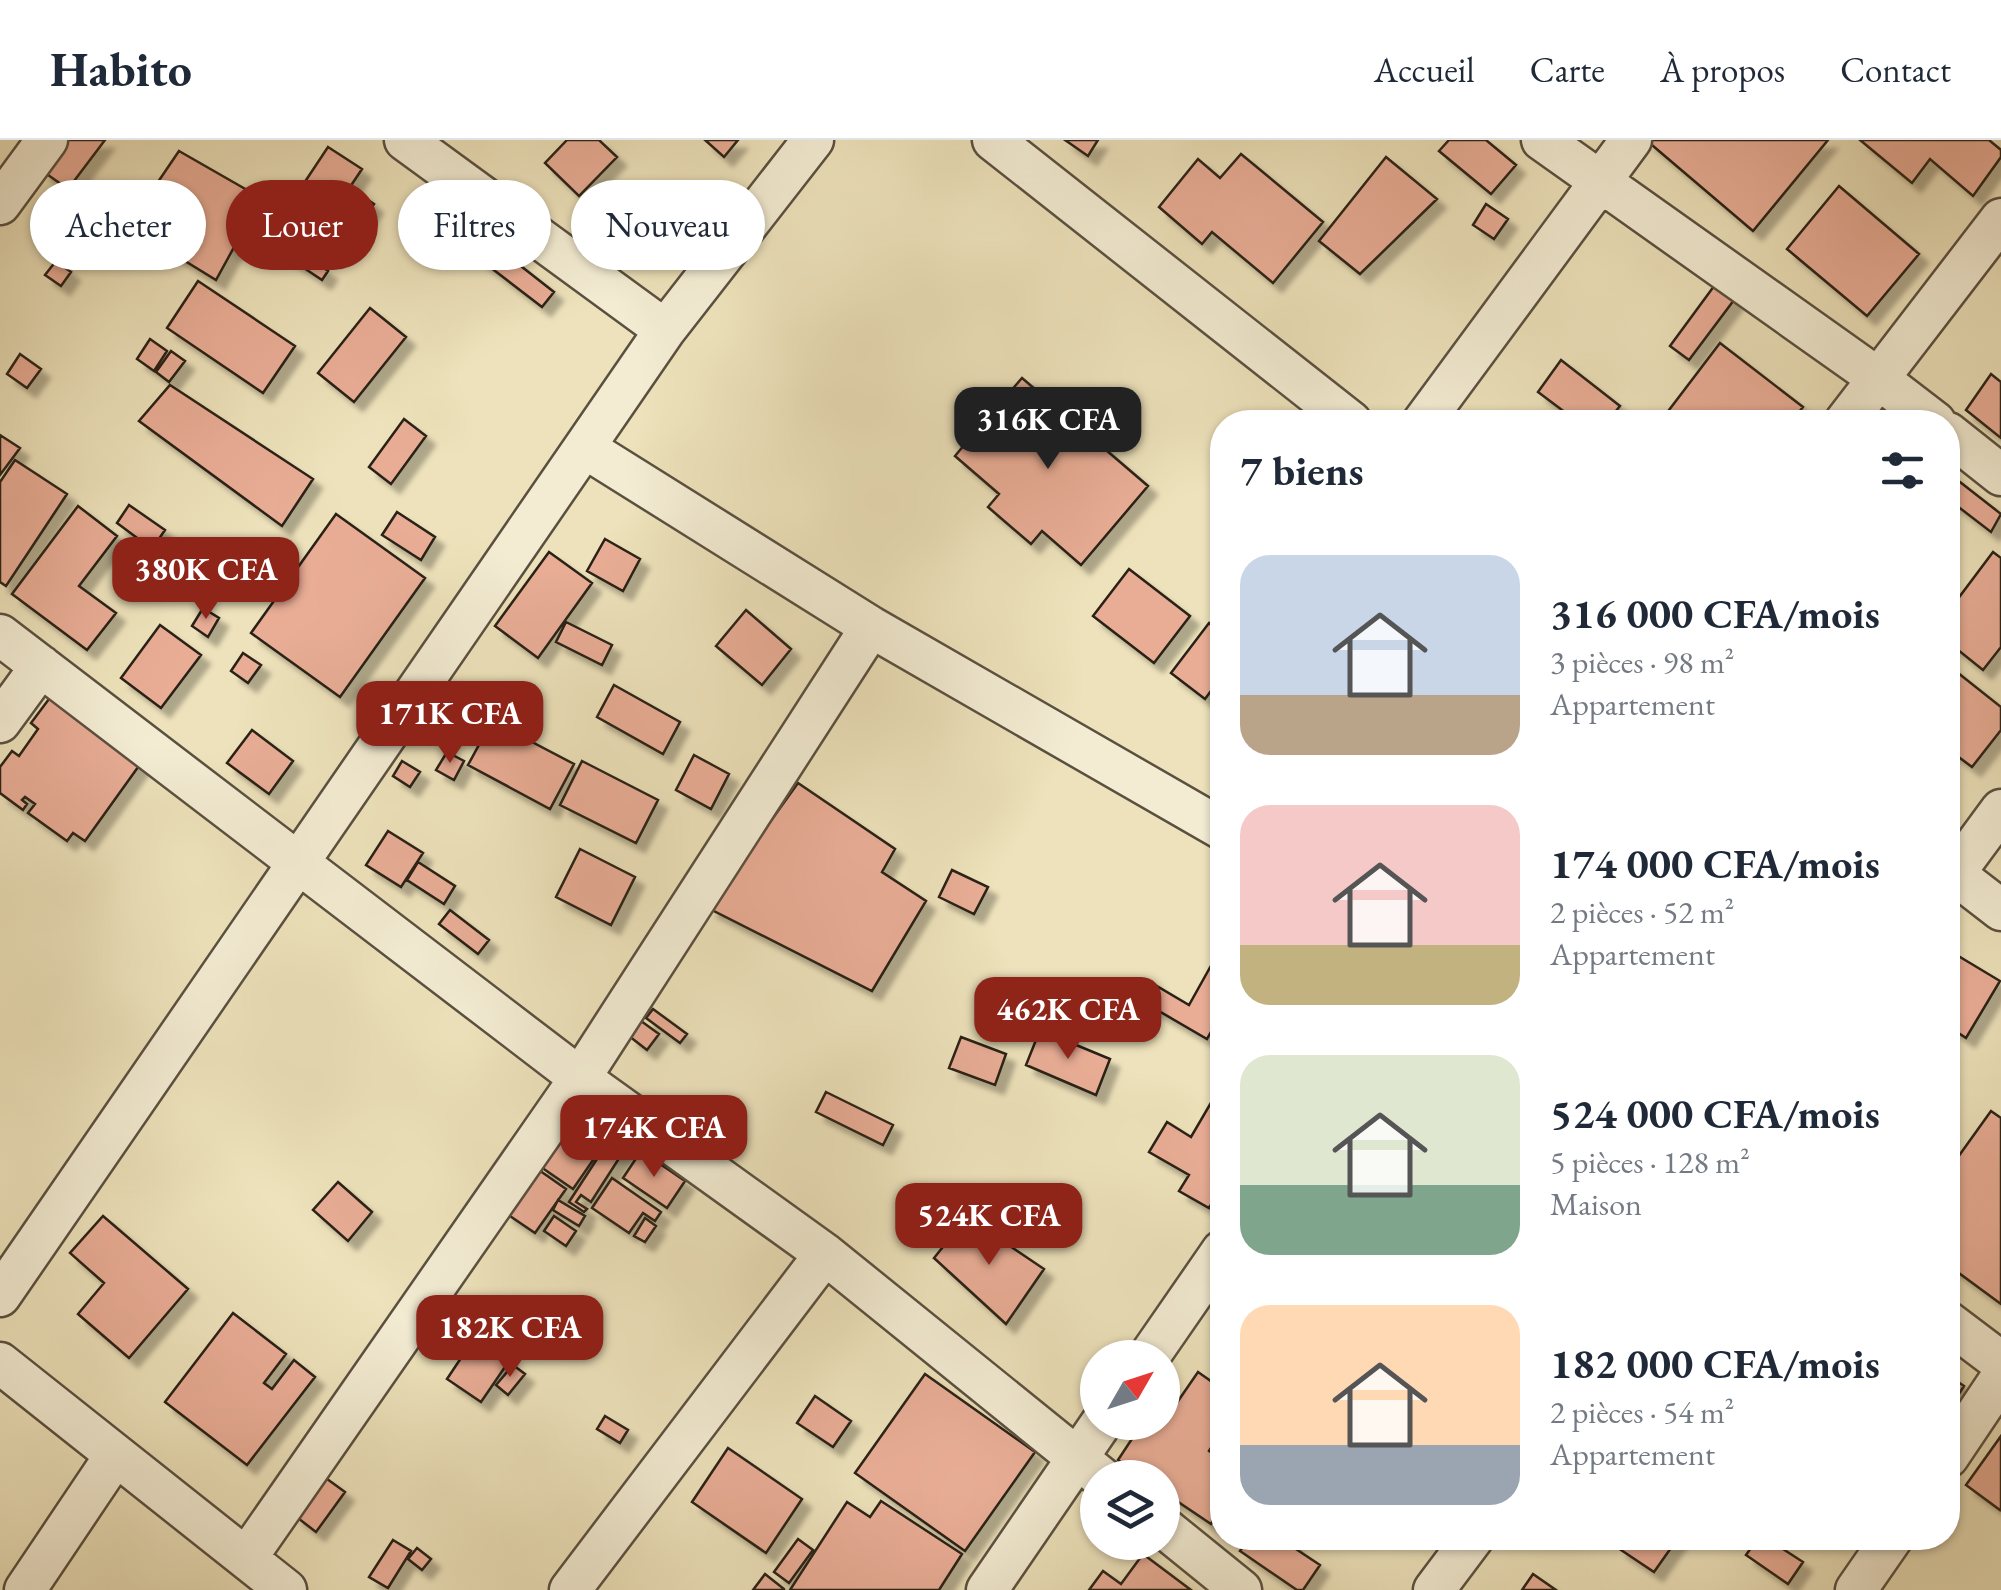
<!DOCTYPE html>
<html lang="fr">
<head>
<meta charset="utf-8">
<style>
	:root { --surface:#fff; --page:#f2f2f3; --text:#1f2937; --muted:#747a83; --line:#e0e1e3; --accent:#8f2418 }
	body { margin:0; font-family:"EB Garamond",serif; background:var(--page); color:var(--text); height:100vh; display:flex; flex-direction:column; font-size:38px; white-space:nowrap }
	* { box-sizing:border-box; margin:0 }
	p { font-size:32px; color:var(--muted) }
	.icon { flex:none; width:55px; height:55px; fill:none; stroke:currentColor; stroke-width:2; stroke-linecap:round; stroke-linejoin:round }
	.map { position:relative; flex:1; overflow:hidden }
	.drawer { position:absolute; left:1210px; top:270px; width:750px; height:1140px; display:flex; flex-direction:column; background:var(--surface); border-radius:40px; box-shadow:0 2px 8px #0004 }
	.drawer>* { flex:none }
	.guide { position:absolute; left:30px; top:40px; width:950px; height:90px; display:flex; gap:20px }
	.needle { width:65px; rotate:51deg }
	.fabs { position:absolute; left:1080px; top:1200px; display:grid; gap:20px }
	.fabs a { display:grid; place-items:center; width:100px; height:100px; border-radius:50%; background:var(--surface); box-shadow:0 2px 8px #0004; font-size:50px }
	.price { position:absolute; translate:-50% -85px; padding:0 22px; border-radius:20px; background:var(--accent); color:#fff; font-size:32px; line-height:65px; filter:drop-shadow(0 2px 5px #0008) }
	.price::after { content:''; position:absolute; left:50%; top:60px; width:30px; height:22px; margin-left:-15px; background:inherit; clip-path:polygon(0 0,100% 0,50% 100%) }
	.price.on { background:#222; color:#fff }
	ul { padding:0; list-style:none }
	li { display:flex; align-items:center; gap:30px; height:250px; padding:0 30px }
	li span { display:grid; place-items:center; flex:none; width:280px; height:200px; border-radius:30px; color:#555 }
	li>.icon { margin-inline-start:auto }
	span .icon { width:120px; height:120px; fill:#fffc; stroke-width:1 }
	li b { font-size:42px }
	h2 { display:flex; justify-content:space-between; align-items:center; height:120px; padding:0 30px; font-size:42px }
	.chip { padding:0 35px; border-radius:45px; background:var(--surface); box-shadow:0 2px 8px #0004; font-size:35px; line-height:90px }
	.chip.on { background:var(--accent); color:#fff }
	header { display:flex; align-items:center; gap:60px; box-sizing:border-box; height:140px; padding:0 50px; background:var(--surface); border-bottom:2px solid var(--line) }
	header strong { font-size:48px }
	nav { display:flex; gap:55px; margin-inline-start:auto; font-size:35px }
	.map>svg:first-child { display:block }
	.building { fill:#e9ad96; stroke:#292017; stroke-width:2.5; filter:url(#shadow) }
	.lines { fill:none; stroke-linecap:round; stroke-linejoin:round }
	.minor-casing { stroke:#5a5040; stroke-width:45 }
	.minor { stroke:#f3ecd3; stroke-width:40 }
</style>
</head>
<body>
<header>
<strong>Habito</strong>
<nav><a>Accueil</a><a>Carte</a><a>À propos</a><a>Contact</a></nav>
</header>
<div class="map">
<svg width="2001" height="1450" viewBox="0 0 2001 1450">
	<defs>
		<filter id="shadow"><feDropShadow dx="9" dy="9" stdDeviation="2.5" flood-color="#0004"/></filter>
	</defs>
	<rect width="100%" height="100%" fill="#ede2bb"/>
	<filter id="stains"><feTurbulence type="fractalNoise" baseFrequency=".002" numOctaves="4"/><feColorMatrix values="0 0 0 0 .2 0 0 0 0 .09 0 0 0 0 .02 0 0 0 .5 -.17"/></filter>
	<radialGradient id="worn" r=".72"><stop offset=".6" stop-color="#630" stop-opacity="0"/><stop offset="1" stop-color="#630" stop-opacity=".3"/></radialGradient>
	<path class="building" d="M64,0H105L68,49L41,30Z
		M567,0H599L617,17L579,56L545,23Z
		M705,0H738L724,17Z
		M1065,0H1098L1088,16Z
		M1449,0H1486L1516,25L1491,54L1439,11Z
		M1646,0H1828L1753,91Z
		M1860,0H1989L2001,10V17L1973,56L1930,19L1912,43Z
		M328,7L362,29L350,47L374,64L354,93L332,78L307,116L328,131L322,140L265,102Z
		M179,11L261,58L216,140L128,86Z
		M1241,14L1323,82L1273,143L1212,92L1202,104L1159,67L1198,19L1220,38Z
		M1386,17L1437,59L1360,134L1319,101Z
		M1839,46L1919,114L1867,176L1787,109Z
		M1486,64L1508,79L1494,99L1473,85Z
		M485,98L554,152L542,167L473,114Z
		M56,121L71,132L61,146L45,135Z
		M1720,138L1740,152L1689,220L1670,206Z
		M198,141L295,206L263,253L167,188Z
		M370,168L406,197L354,262L318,233Z
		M150,199L167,211L154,231L137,219Z
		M1720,203L1803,267L1791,282H1678L1666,274Z
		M171,211L185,221L169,242L156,232Z
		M20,214L41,229L27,248L7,234Z
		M1561,220L1620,266L1607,282H1578L1538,252Z
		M1991,234L2001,242V298L1966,270Z
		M1022,238L1148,346L1081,425L1042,391L1031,404L988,367L999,354L955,316L970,298L962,291L993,254L1002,261Z
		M170,245L313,339L282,386L139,281Z
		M404,279L426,296L391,344L369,327Z
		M0,295L20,308L0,335Z
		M15,320L67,354L6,446L0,442V342Z
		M1951,335L2001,374L1991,392L1948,359V340Z
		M129,365L165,390L152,409L117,383Z
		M78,366L117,396L79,446L116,473L87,510L12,454Z
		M397,372L435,397L421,420L382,395Z
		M336,374L425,438L340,557L251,493Z
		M605,399L640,419L623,451L587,431Z
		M549,412L592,443L538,518L495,486Z
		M1993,412L2001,418V507L1983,530L1948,502V472Z
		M1129,429L1190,476L1154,523L1093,476Z
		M203,468L219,478L208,497L192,486Z
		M746,470L791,509L762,545L716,506Z
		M566,482L612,505L602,525L556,502Z
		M1209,483L1222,494V536L1205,559L1171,533Z
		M160,485L201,515L161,568L121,538Z
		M243,513L261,525L248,543L231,531Z
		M1948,525L2001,567V590L1972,627L1948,609Z
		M614,545L680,582L663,614L597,577Z
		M55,551L146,616L85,701L73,693L67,701L28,673L35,664L25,657L22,660L27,664L23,670L0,653V627L12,611L19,616L38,589L31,583Z
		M492,581L574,624L550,669L468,625Z
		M252,590L293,621L269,654L227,623Z
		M447,612L464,621L454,640L436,630Z
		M694,615L729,634L711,669L676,650Z
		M402,621L420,632L410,647L393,636Z
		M582,621L658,660L636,703L560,665Z
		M798,643L895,709L882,732L926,761L872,851L708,768Z
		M388,691L423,713L401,747L366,725Z
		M580,709L635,737L611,785L556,757Z
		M418,722L455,746L444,764L407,740Z
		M952,730L988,747L974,774L939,757Z
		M450,770L489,800L478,814L439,784Z
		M1222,806V872L1207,899L1140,860L1150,842L1189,865Z
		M1950,811L2000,841L1966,898L1948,886V815Z
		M653,869L687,894L680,903L646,878Z
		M641,881L659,894L647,910L629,896Z
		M1040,890L1110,919L1096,955L1026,925Z
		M961,897L1006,914L995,945L949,928Z
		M826,952L893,985L883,1005L816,972Z
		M1212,961L1222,967V1046L1209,1068L1179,1051L1189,1035L1149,1012L1167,982L1191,997Z
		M1991,971L2001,978V1164L1948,1125V1031Z
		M574,972L609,997L573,1049L538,1025Z
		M610,999L625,1009L591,1062L581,1055L576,1062L587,1069L584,1072L569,1062Z
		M641,1011L685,1041L667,1068L623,1038Z
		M536,1028L566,1049L535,1093L504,1072Z
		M612,1038L661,1072L655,1081L643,1073L629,1093L592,1068Z
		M338,1042L372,1072L348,1101L313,1070Z
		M558,1060L585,1076L579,1086L553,1070Z
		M103,1076L188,1149L129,1218L78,1174L104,1143L70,1113Z
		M554,1076L576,1091L566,1106L544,1091Z
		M967,1077L1044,1129L1006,1184L934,1118Z
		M645,1078L656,1086L645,1102L634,1096Z
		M233,1173L286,1214L264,1243L272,1249L294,1220L315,1237L247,1325L165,1262Z
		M473,1200L507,1224L481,1262L447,1239Z
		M513,1225L525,1234L508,1255L496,1245Z
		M1198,1232L1222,1249V1291L1209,1311L1222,1320V1366L1211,1384L1162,1351V1338H1143L1118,1320L1143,1282L1163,1283Z
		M925,1234L1035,1312L965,1411L855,1333Z
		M1948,1235L1964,1246L1948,1271Z
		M815,1256L851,1281L833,1307L797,1283Z
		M605,1276L628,1290L620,1303L597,1289Z
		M2001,1296V1368L2000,1370L1966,1345Z
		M728,1308L802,1359L766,1413L692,1362Z
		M323,1336L345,1352L316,1392L294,1375Z
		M881,1361L962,1414L939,1450H790L847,1362L870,1377Z
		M1249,1398H1294L1290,1405L1320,1425L1303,1450H1297L1240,1411Z
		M1625,1398H1678L1654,1432L1618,1408Z
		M1758,1398H1766L1803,1422L1788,1444L1746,1415Z
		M798,1399L813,1410L789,1443L774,1432Z
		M393,1400L411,1411L388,1448L369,1437Z
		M417,1408L431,1419L422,1430L408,1419Z
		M1143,1414L1191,1450H1089L1103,1431L1121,1444Z
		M765,1434L784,1449V1450H753Z
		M1533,1434L1556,1450H1522Z"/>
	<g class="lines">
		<g class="minor-casing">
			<path id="minor" d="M405,0L665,190
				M993,0L1351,282
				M1542,0L1879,239L1935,282
				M0,64L47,0
				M1423,282L1631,0
				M1845,282L2001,79
				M1948,293L2001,335
				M585,308L871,487L1222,689
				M0,495L580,938L825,1114L1102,1338
				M0,582L41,526
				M1948,729L2001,770
				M1948,742L2001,670
				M0,1156L665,190L813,0
				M1948,1182L2001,1222
				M1148,1218L1222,1111
				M0,1223L286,1450
				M1948,1317L2001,1238
				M1162,1386L1241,1450
				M247,1417L580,938L871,487
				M25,1450L115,1316
				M570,1450L825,1114
				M987,1450L1102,1282
				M1434,1450L1473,1398
				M1856,1450L1892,1398"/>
		</g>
		<use href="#minor" class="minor"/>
	</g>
	<rect width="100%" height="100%" filter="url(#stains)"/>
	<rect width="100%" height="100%" fill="url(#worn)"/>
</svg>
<div class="fabs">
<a><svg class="needle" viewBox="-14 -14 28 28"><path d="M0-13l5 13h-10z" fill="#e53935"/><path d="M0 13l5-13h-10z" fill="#747a83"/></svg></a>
<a><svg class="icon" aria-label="layers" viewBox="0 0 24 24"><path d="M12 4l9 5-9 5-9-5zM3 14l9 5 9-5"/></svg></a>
</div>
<b class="price on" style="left:1048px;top:332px">316K CFA</b>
<b class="price" style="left:206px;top:482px">380K CFA</b>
<b class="price" style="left:450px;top:626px">171K CFA</b>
<b class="price" style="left:1068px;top:922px">462K CFA</b>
<b class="price" style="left:654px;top:1040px">174K CFA</b>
<b class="price" style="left:989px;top:1128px">524K CFA</b>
<b class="price" style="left:510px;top:1240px">182K CFA</b>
<div class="guide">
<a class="chip">Acheter</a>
<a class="chip on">Louer</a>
<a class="chip">Filtres</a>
<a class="chip">Nouveau</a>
</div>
<section class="drawer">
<h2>7 biens<svg class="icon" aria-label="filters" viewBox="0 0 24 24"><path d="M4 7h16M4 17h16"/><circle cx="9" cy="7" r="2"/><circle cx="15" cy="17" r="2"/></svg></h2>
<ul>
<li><span style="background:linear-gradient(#c9d6e8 70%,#b9a48a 0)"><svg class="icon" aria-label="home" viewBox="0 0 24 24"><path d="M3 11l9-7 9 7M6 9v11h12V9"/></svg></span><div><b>316 000 CFA/mois</b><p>3 pièces · 98 m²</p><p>Appartement</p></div></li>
<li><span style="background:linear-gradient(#f6c9c9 70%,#c2b280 0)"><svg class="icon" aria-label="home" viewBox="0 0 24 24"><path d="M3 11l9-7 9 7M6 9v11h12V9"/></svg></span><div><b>174 000 CFA/mois</b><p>2 pièces · 52 m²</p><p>Appartement</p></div></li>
<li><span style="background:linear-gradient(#dfe7d0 65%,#7fa58c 0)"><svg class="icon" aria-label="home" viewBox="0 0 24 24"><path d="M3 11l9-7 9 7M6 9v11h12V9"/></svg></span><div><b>524 000 CFA/mois</b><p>5 pièces · 128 m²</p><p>Maison</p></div></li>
<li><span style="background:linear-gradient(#ffd9b3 70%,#9aa5b1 0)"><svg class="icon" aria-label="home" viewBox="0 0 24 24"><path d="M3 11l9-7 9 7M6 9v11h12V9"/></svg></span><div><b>182 000 CFA/mois</b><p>2 pièces · 54 m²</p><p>Appartement</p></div></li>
</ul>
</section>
</div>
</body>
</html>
